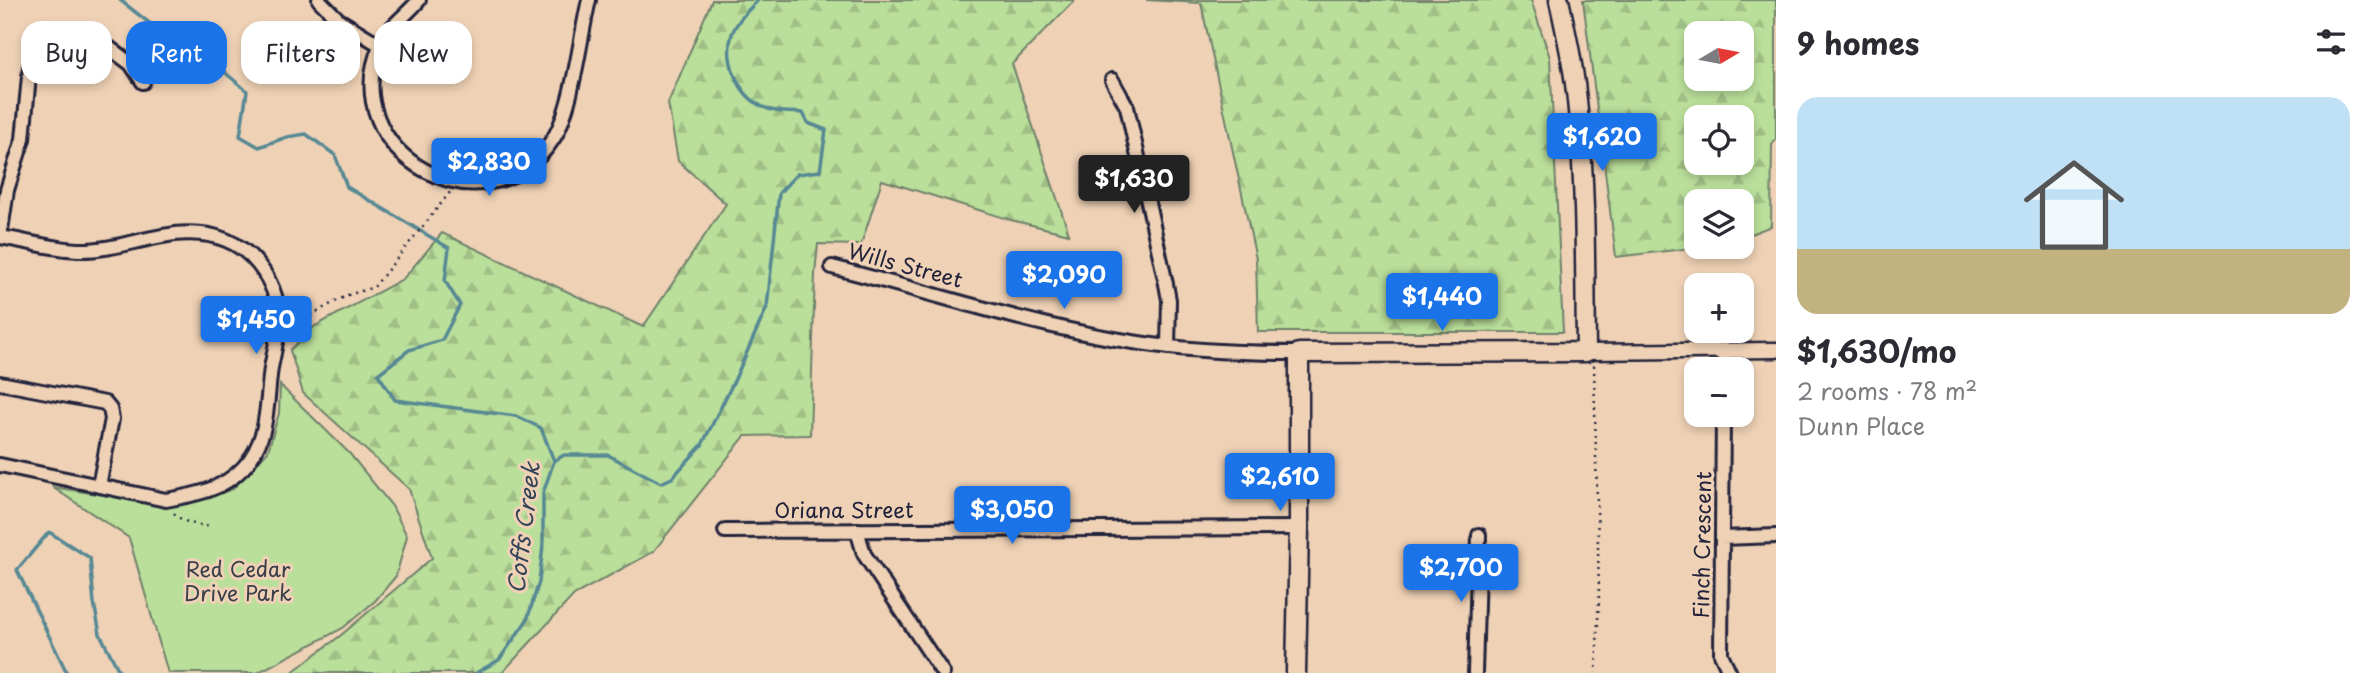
<!DOCTYPE html>
<html lang="en">
<head>
<meta charset="utf-8">
<style>
	:root { --surface:#fff; --page:#f2f2f3; --text:#2b2b33; --muted:#7c7c81; --accent:#1a73e8 }
	body { margin:0; font-family:"Playpen Sans",sans-serif; background:var(--page); color:var(--text); height:100vh; display:flex; flex-direction:column; font-size:26px; white-space:nowrap }
	* { box-sizing:border-box; margin:0 }
	p { font-size:23px; color:var(--muted) }
	.icon { flex:none; width:38px; height:38px; fill:none; stroke:currentColor; stroke-width:2; stroke-linecap:round; stroke-linejoin:round }
	.map { position:relative; flex:1; overflow:hidden }
	.sheet { display:flex; flex-direction:column; background:var(--surface); width:595px }
	.sheet>* { flex:none }
	.top-card { position:absolute; left:21px; top:21px; width:665px; height:63px; display:flex; gap:14px }
	.needle { width:46px; rotate:80deg }
	.tools { position:absolute; left:1684px; top:21px; display:grid; gap:14px }
	.tools a { display:grid; place-items:center; width:70px; height:70px; border-radius:14px; background:var(--surface); box-shadow:0 4px 10px #0003; font-size:35px }
	.price { position:absolute; translate:-50% -60px; padding:0 16px; border-radius:7px; background:var(--accent); color:#fff; font-size:23px; line-height:46px; filter:drop-shadow(0 2px 4px #0008) }
	.price::after { content:''; position:absolute; left:50%; top:42px; width:21px; height:16px; margin-left:-10px; background:inherit; clip-path:polygon(0 0,100% 0,50% 100%) }
	.price.current { background:#222; color:#fff }
	ul { padding:0; list-style:none }
	li { display:grid; align-content:center; gap:14px; height:371px; padding:0 21px }
	li span { display:grid; place-items:center; height:217px; border-radius:21px; color:#555 }
	li>.icon { margin-inline-start:auto }
	span .icon { width:126px; height:126px; fill:#fffc; stroke-width:1 }
	li b { font-size:30px }
	h2 { display:flex; justify-content:space-between; align-items:center; height:84px; padding:0 21px; font-size:30px }
	.tag { padding:0 24px; border-radius:21px; background:var(--surface); box-shadow:0 4px 10px #0003; font-size:24px; line-height:63px }
	.tag.current { background:var(--accent); color:#fff }
	main { display:flex; flex:1; min-height:0 }
	.map>svg:first-child { display:block }
	.forest { fill:url(#forest-firs); stroke:#6e806a; stroke-width:2; fill-rule:evenodd }
	.green { fill:#badf9a; stroke:#6e806a; stroke-width:2 }
	.lines { fill:none; stroke-linecap:round; stroke-linejoin:round }
	.stream { stroke:#578894; stroke-width:3.5 }
	.minor-casing { stroke:#22223b; stroke-width:18 }
	.tertiary-casing { stroke:#22223b; stroke-width:19 }
	.secondary-casing { stroke:#22223b; stroke-width:23 }
	.path { stroke:#22223b; stroke-width:2.5; stroke-dasharray:2 5; stroke-linecap:butt }
	.minor { stroke:#efd2b6; stroke-width:12 }
	.tertiary { stroke:#efd2b6; stroke-width:14 }
	.secondary { stroke:#efd2b6; stroke-width:18 }
	.labels { text-anchor:middle; stroke-width:6; stroke-linejoin:round; paint-order:stroke }
	.street-label { font-size:21px; fill:#22223b; stroke:#efd2b6 }
	.park-label { font-size:21px; fill:#393e49; stroke:#efd2b6 }
	.water-label { font-size:23px; font-style:italic; fill:#344459; stroke:#efd2b6 }
</style>
</head>
<body>
<main>
<div class="map">
<svg width="1776" height="673" viewBox="0 0 1776 673">
	<defs>
		<pattern id="forest-firs" width="22" height="20" patternUnits="userSpaceOnUse" patternTransform="scale(1.75)"><rect width="22" height="20" fill="#badf9a"/><path d="M5 1l3.5 6h-7zM16 11l3.5 6h-7z" fill="#a0bf86"/></pattern>
	</defs>
	<rect width="100%" height="100%" fill="#efd2b6"/>
	<filter id="ink" filterUnits="userSpaceOnUse"><feTurbulence type="fractalNoise" baseFrequency=".0143" numOctaves="2"/><feDisplacementMap in="SourceGraphic" scale="14" xChannelSelector="R" yChannelSelector="G"/><feConvolveMatrix kernelMatrix="1 2 1 2 8 2 1 2 1" color-interpolation-filters="sRGB"/></filter>
	<g filter="url(#ink)">
		<path class="forest" d="M712,0H1075L1012,64L1069,234L1011,220L882,180L861,245L818,244L815,274L810,435L745,436L653,552L574,595L502,673H291L340,636L432,558L409,489L303,393L290,350L315,326L403,279L442,233L643,327L726,204L678,161L668,103Z
			M1146,0H1531L1550,58L1563,332H1258L1256,259L1201,3Z
			M1583,0H1776V139L1772,145L1771,226L1741,238V201H1696V247H1701L1616,257ZM1696,33H1741V79H1696ZM1696,117H1741V163H1696Z"/>
		<path class="green" d="M280,385L350,454L392,506L407,536L396,576L375,601L343,628L257,673H168L129,538L52,487L174,506L233,489L268,451L279,413Z"/>
		<g class="lines">
			<path class="stream" d="M120,0L171,40L203,54L247,91L240,136L259,147L287,137L306,134L335,155L347,187L449,248L445,281L460,305L442,340L409,350L378,374L395,400L516,416L541,428L554,461L543,493V545L539,582L527,620L499,660L476,673
				M554,461L564,455H608L661,483L672,478L702,445L735,379L767,307L779,193L797,174L820,171L826,130L808,123L803,113C789,112 774,113 761,106C737,93 724,59 732,34C737,20 748,11 758,0
				M67,673L17,570L49,532L90,558L94,603L100,634L120,673"/>
			<g class="minor-casing">
				<path id="minor" d="M319,0L339,20L380,45
					M419,0C406,16 389,26 381,44C332,152 487,240 553,139C573,108 580,37 589,0
					M1112,80L1127,107L1166,284L1169,300L1168,347
					M0,237C26,241 53,249 79,250C129,251 177,220 226,240C251,250 269,274 276,299C283,320 275,346 271,368C266,402 270,440 243,468C222,490 195,495 166,500L0,465
					M0,237L7,190L23,139L30,66L40,44L58,32H88L131,64L143,82
					M832,267C941,295 1059,335 1170,347C1213,352 1256,353 1299,353
					M1723,369L1724,351
					M0,383L105,403L110,409L112,419L99,486
					M1723,415L1721,654L1730,673
					M857,530L864,554L943,673
					M725,531L1299,528
					M1722,538L1776,536
					M1475,673L1479,535"/>
			</g>
			<g class="tertiary-casing">
				<path id="tertiary" d="M1586,352L1776,350"/>
			</g>
			<g class="secondary-casing">
				<path id="secondary" d="M1296,673L1299,528V353L1586,352C1585,272 1586,191 1578,111C1575,73 1567,37 1559,0"/>
			</g>
			<path class="path" d="M292,325L348,295L374,287L451,191
				M1594,365L1599,593L1596,673
				M174,513C182,523 198,525 212,527"/>
			<use href="#minor" class="minor"/>
			<use href="#tertiary" class="tertiary"/>
			<use href="#secondary" class="secondary"/>
		</g>
	</g>
	<g class="labels">
		<g class="street-label">
			<text transform="translate(905 266) rotate(15)" y="7">Wills Street</text>
			<text x="844" y="518">Oriana Street</text>
			<text transform="translate(1703 545) rotate(-89)" y="7">Finch Crescent</text>
		</g>
		<g class="park-label">
			<text x="238" y="577">Red Cedar<tspan x="238" dy="24">Drive Park</tspan></text>
		</g>
		<g class="water-label">
			<text transform="translate(524 528) rotate(-83)" y="8">Coffs Creek</text>
		</g>
	</g>
</svg>
<div class="tools">
<a><svg class="needle" viewBox="-14 -14 28 28"><path d="M0-13l5 13h-10z" fill="#e53935"/><path d="M0 13l5-13h-10z" fill="#7c7c81"/></svg></a>
<a><svg class="icon" aria-label="locate" viewBox="0 0 24 24"><circle cx="12" cy="12" r="6"/><path d="M12 2v4M12 18v4M2 12h4M18 12h4"/></svg></a>
<a><svg class="icon" aria-label="layers" viewBox="0 0 24 24"><path d="M12 4l9 5-9 5-9-5zM3 14l9 5 9-5"/></svg></a>
<a>+</a>
<a>−</a>
</div>
<b class="price" style="left:1602px;top:173px">$1,620</b>
<b class="price" style="left:489px;top:198px">$2,830</b>
<b class="price current" style="left:1134px;top:215px">$1,630</b>
<b class="price" style="left:1064px;top:311px">$2,090</b>
<b class="price" style="left:1442px;top:333px">$1,440</b>
<b class="price" style="left:256px;top:356px">$1,450</b>
<b class="price" style="left:1280px;top:513px">$2,610</b>
<b class="price" style="left:1012px;top:546px">$3,050</b>
<b class="price" style="left:1461px;top:604px">$2,700</b>
<div class="top-card">
<a class="tag">Buy</a>
<a class="tag current">Rent</a>
<a class="tag">Filters</a>
<a class="tag">New</a>
</div>
</div>
<section class="sheet">
<h2>9 homes<svg class="icon" aria-label="filters" viewBox="0 0 24 24"><path d="M4 7h16M4 17h16"/><circle cx="9" cy="7" r="2"/><circle cx="15" cy="17" r="2"/></svg></h2>
<ul>
<li><span style="background:linear-gradient(#bfe0f5 70%,#c2b280 0)"><svg class="icon" aria-label="home" viewBox="0 0 24 24"><path d="M3 11l9-7 9 7M6 9v11h12V9"/></svg></span><div><b>$1,630/mo</b><p>2 rooms · 78 m²</p><p>Dunn Place</p></div></li>
</ul>
</section>
</main>
</body>
</html>
